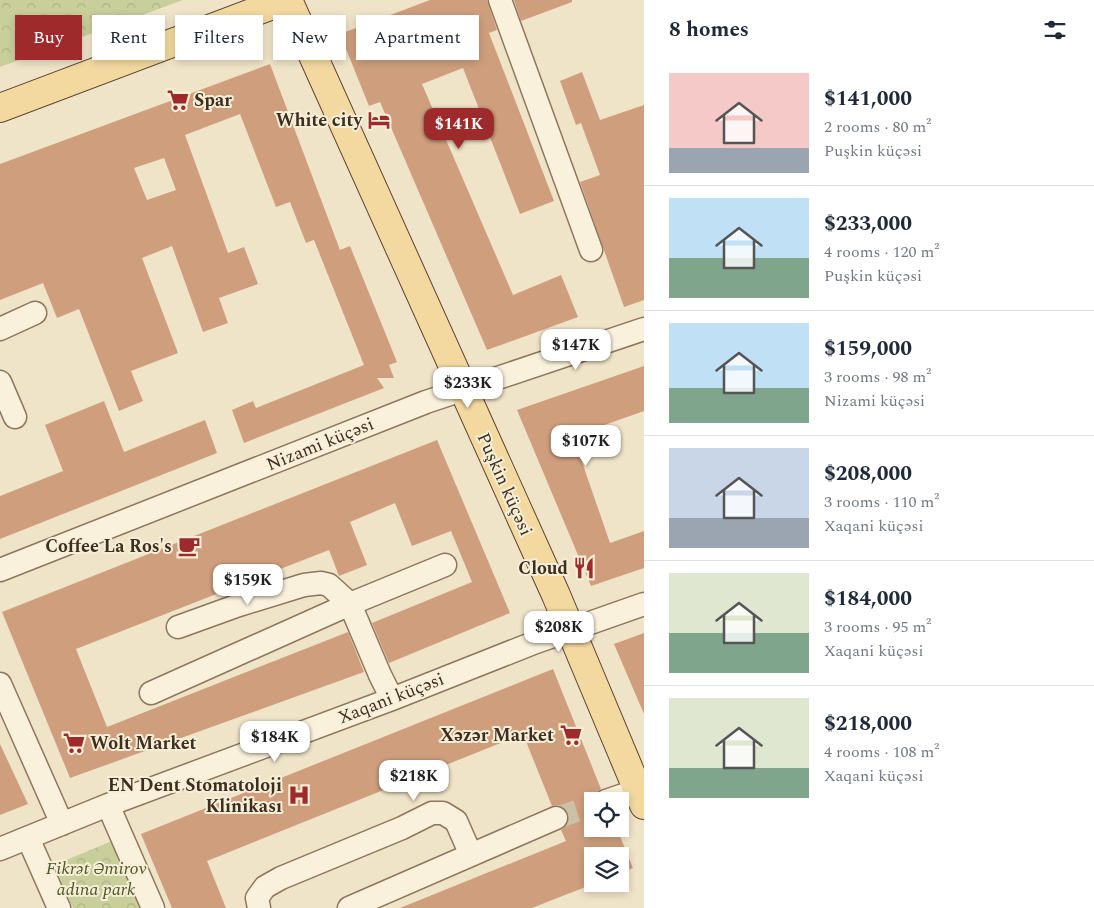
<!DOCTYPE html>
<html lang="en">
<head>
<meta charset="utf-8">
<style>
	:root { --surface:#fff; --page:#f6f6f7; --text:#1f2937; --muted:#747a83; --line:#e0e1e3; --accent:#9e2a2b }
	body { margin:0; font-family:Spectral,serif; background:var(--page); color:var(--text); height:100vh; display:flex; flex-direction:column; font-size:19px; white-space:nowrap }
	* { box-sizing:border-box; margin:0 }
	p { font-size:16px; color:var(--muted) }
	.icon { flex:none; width:28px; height:28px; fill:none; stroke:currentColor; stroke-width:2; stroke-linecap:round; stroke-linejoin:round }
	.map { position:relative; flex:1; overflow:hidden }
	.side { display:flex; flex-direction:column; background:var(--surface); width:450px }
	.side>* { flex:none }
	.top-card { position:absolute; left:15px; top:15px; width:475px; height:45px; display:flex; gap:10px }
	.controls { position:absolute; left:584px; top:792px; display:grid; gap:10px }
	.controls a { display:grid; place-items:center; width:45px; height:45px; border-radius:0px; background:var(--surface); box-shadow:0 2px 8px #0003; font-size:25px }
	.price { position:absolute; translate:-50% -42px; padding:0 11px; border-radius:10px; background:#fff; color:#222; font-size:16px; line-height:32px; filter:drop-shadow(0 1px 2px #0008) }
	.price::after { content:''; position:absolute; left:50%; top:30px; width:15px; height:11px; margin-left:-8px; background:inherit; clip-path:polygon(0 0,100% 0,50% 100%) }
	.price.current { background:var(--accent); color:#fff }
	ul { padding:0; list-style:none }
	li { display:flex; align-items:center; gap:15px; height:125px; padding:0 25px }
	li+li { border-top:1px solid var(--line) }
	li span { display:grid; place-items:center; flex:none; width:140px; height:100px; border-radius:0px; color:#555 }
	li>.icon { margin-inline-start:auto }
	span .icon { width:60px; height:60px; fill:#fffc; stroke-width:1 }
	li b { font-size:21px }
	h2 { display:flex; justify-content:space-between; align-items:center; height:60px; padding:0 25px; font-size:21px }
	.tag { padding:0 18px; border-radius:0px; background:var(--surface); box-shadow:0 2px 8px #0003; font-size:18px; line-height:45px }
	.tag.current { background:var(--accent); color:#fff }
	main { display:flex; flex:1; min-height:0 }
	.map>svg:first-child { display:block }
	.park { fill:url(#park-crowns) }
	.building { fill:#cf9f7d; fill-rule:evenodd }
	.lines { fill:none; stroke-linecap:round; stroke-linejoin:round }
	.minor-tunnel { stroke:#ccc0a6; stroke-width:22; stroke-dasharray:22 11; stroke-linecap:butt }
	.minor-casing { stroke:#8d765c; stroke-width:25 }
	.major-casing { stroke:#5b4430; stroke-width:30 }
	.minor { stroke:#faf1dc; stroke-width:22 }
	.major { stroke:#f3d9a0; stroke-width:28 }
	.labels { text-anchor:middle; stroke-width:4; stroke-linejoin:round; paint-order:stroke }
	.poi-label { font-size:18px; font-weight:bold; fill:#3d2e20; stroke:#f7eed8; text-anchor:end }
	.street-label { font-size:18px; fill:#3d2e20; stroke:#f7eed8 }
	.park-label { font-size:18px; font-style:italic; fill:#4d5a26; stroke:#f7eed8 }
</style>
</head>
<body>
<main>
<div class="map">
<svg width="644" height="908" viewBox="0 0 644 908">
	<defs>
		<pattern id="park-crowns" width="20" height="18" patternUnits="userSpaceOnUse" patternTransform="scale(1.25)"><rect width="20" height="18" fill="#c9cf9b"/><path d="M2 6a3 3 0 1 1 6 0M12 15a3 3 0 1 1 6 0" fill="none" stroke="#aeb285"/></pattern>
	</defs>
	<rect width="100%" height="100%" fill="#f0e4c8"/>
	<path class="park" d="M0,0H183L0,67Z
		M112,841L141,908H73L54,865Z"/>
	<path class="building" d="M430,0H487L497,30L489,33L554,201L520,214L463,68L422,84L513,295L561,275L578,317L487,350L380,102L369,106L340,34Z
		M514,0H572V2L521,21Z
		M270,64L340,250L350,246L397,362L389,365L394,378H377L384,388L244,443L232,410L253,401L256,408L364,365L314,240L306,243L290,202L276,207L240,114L185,135L228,253L244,247L258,284L219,298L228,323L203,332L172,246L142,258L178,353L131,371L143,401L119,411L79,309L57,318L43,283L0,300V164ZM164,158L176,190L147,200L134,168Z
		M582,72L600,120L644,105V300L624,307L580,182L600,175L581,123L576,125L560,81Z
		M644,366V411L573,436L610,543L644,531V568L591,586L517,410Z
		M104,401L124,452L205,420L217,453L0,539V496L63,471L45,425Z
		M437,440L510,613L389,663L372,623L472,582L451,531L412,546L395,503L350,522L367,565L339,576L329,550L76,649L107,727L348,632L364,672L70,778L2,612Z
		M644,633V714L614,644Z
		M553,669L601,789L596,793L592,801V829H617L633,868L620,873V856H592L593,884L532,908H400L566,841L561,830L567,825L569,819L568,813L563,807L558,805L552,806L523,734L207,861L226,908H172L141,834Z
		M0,744L28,804L0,815Z"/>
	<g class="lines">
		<path class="minor-tunnel" d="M556,818L592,806"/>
		<g class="minor-casing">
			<path id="minor" d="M500,0L591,250
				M0,329L35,313
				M0,382L15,417
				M0,570L426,402L644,329
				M178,627L239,605L304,585L321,583L329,585L350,604L380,675L392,699
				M0,684L62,824
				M151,693L350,604L445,565
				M606,801L638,790
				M108,805L153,908
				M28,838L59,908
				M0,849L108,805L392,699L536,642L644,604
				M259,908L257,898L265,887L281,878L402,828L432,813H443L456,821L471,855
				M349,908L556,818"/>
		</g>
		<g class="major-casing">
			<path id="major" d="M288,0L556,595L644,805
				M0,108L286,0"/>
		</g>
		<use href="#minor" class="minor"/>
		<use href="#major" class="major"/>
	</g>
	<defs>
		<g id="supermarket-bare" transform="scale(1.725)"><path d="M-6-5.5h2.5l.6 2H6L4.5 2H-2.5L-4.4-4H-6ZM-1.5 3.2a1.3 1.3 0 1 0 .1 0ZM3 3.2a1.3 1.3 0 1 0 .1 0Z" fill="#9e2a2b" stroke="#f7eed8" stroke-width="2.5" paint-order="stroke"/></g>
		<g id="hotel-bare" transform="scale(1.725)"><path d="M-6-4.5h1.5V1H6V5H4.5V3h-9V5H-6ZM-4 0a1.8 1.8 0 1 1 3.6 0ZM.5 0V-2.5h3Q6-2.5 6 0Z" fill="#9e2a2b" stroke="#f7eed8" stroke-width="2.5" paint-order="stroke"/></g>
		<g id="cafe-bare" transform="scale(1.725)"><path d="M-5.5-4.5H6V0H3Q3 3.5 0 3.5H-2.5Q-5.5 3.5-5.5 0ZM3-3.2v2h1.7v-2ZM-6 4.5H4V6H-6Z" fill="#9e2a2b" stroke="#f7eed8" stroke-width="2.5" paint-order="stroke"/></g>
		<g id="restaurant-bare" transform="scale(1.725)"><path d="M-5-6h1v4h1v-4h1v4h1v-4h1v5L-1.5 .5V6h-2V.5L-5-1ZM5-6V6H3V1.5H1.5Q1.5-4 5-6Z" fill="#9e2a2b" stroke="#f7eed8" stroke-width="2.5" paint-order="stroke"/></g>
		<g id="hospital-bare" transform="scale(1.725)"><path d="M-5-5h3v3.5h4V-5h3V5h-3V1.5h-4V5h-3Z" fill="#9e2a2b" stroke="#f7eed8" stroke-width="2.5" paint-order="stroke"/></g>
	</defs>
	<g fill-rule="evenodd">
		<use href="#supermarket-bare" x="178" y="100"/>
		<use href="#hotel-bare" x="379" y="120"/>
		<use href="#cafe-bare" x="189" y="546"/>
		<use href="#restaurant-bare" x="584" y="568"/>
		<use href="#supermarket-bare" x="571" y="735"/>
		<use href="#supermarket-bare" x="74" y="743"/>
		<use href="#hospital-bare" x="299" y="795"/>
	</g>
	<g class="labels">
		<g class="poi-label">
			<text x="194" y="106" text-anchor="start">Spar</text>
			<text x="362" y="126">White city</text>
			<text x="172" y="552">Coffee La Ros's</text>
			<text x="568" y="574">Cloud</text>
			<text x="554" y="741">Xəzər Market</text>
			<text x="90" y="749" text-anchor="start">Wolt Market</text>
			<text x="282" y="791">EN Dent Stomatoloji<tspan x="282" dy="21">Klinikası</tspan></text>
		</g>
		<g class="street-label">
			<text transform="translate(320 444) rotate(-22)" y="6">Nizami küçəsi</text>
			<text transform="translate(505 484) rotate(66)" y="6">Puşkin küçəsi</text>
			<text transform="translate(391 698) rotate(-21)" y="6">Xaqani küçəsi</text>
		</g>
		<g class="park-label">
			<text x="96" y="874">Fikrət Əmirov<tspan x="96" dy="21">adına park</tspan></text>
		</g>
	</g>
</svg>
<div class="controls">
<a><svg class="icon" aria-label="locate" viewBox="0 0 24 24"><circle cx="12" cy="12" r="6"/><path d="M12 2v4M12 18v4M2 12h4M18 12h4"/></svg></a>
<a><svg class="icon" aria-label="layers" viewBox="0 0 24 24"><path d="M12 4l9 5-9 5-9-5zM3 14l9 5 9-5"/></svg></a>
</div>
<b class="price current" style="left:459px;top:150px">$141K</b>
<b class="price" style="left:576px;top:371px">$147K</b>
<b class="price" style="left:468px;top:409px">$233K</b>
<b class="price" style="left:586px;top:467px">$107K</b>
<b class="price" style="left:248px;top:606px">$159K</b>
<b class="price" style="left:559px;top:653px">$208K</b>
<b class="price" style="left:275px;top:763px">$184K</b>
<b class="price" style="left:414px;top:802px">$218K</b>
<div class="top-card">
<a class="tag current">Buy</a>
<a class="tag">Rent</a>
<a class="tag">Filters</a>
<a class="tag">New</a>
<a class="tag">Apartment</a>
</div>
</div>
<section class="side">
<h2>8 homes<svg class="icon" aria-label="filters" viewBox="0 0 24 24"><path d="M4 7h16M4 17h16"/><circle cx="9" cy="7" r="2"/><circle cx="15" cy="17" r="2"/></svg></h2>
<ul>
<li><span style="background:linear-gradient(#f6c9c9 75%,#9aa5b1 0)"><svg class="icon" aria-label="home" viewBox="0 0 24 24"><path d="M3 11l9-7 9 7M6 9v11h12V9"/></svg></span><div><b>$141,000</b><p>2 rooms · 80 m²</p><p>Puşkin küçəsi</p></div></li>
<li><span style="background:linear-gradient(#bfe0f5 60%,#7fa58c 0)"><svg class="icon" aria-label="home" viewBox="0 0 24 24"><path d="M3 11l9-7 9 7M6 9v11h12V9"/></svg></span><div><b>$233,000</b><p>4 rooms · 120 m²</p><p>Puşkin küçəsi</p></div></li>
<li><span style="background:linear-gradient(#bfe0f5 65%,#7fa58c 0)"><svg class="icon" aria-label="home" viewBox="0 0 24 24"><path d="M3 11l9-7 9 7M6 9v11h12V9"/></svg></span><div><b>$159,000</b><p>3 rooms · 98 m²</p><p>Nizami küçəsi</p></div></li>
<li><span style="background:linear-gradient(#c9d6e8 70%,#9aa5b1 0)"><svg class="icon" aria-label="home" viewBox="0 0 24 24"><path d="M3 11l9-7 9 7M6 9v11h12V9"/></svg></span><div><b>$208,000</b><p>3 rooms · 110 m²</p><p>Xaqani küçəsi</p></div></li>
<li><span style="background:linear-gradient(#dfe7d0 60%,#7fa58c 0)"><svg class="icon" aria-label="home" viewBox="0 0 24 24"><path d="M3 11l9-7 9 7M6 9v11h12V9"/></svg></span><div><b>$184,000</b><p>3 rooms · 95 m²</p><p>Xaqani küçəsi</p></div></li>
<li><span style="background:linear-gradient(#dfe7d0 70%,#7fa58c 0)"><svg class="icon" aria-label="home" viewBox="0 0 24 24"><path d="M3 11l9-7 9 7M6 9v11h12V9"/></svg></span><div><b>$218,000</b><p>4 rooms · 108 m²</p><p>Xaqani küçəsi</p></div></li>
</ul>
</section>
</main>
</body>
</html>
